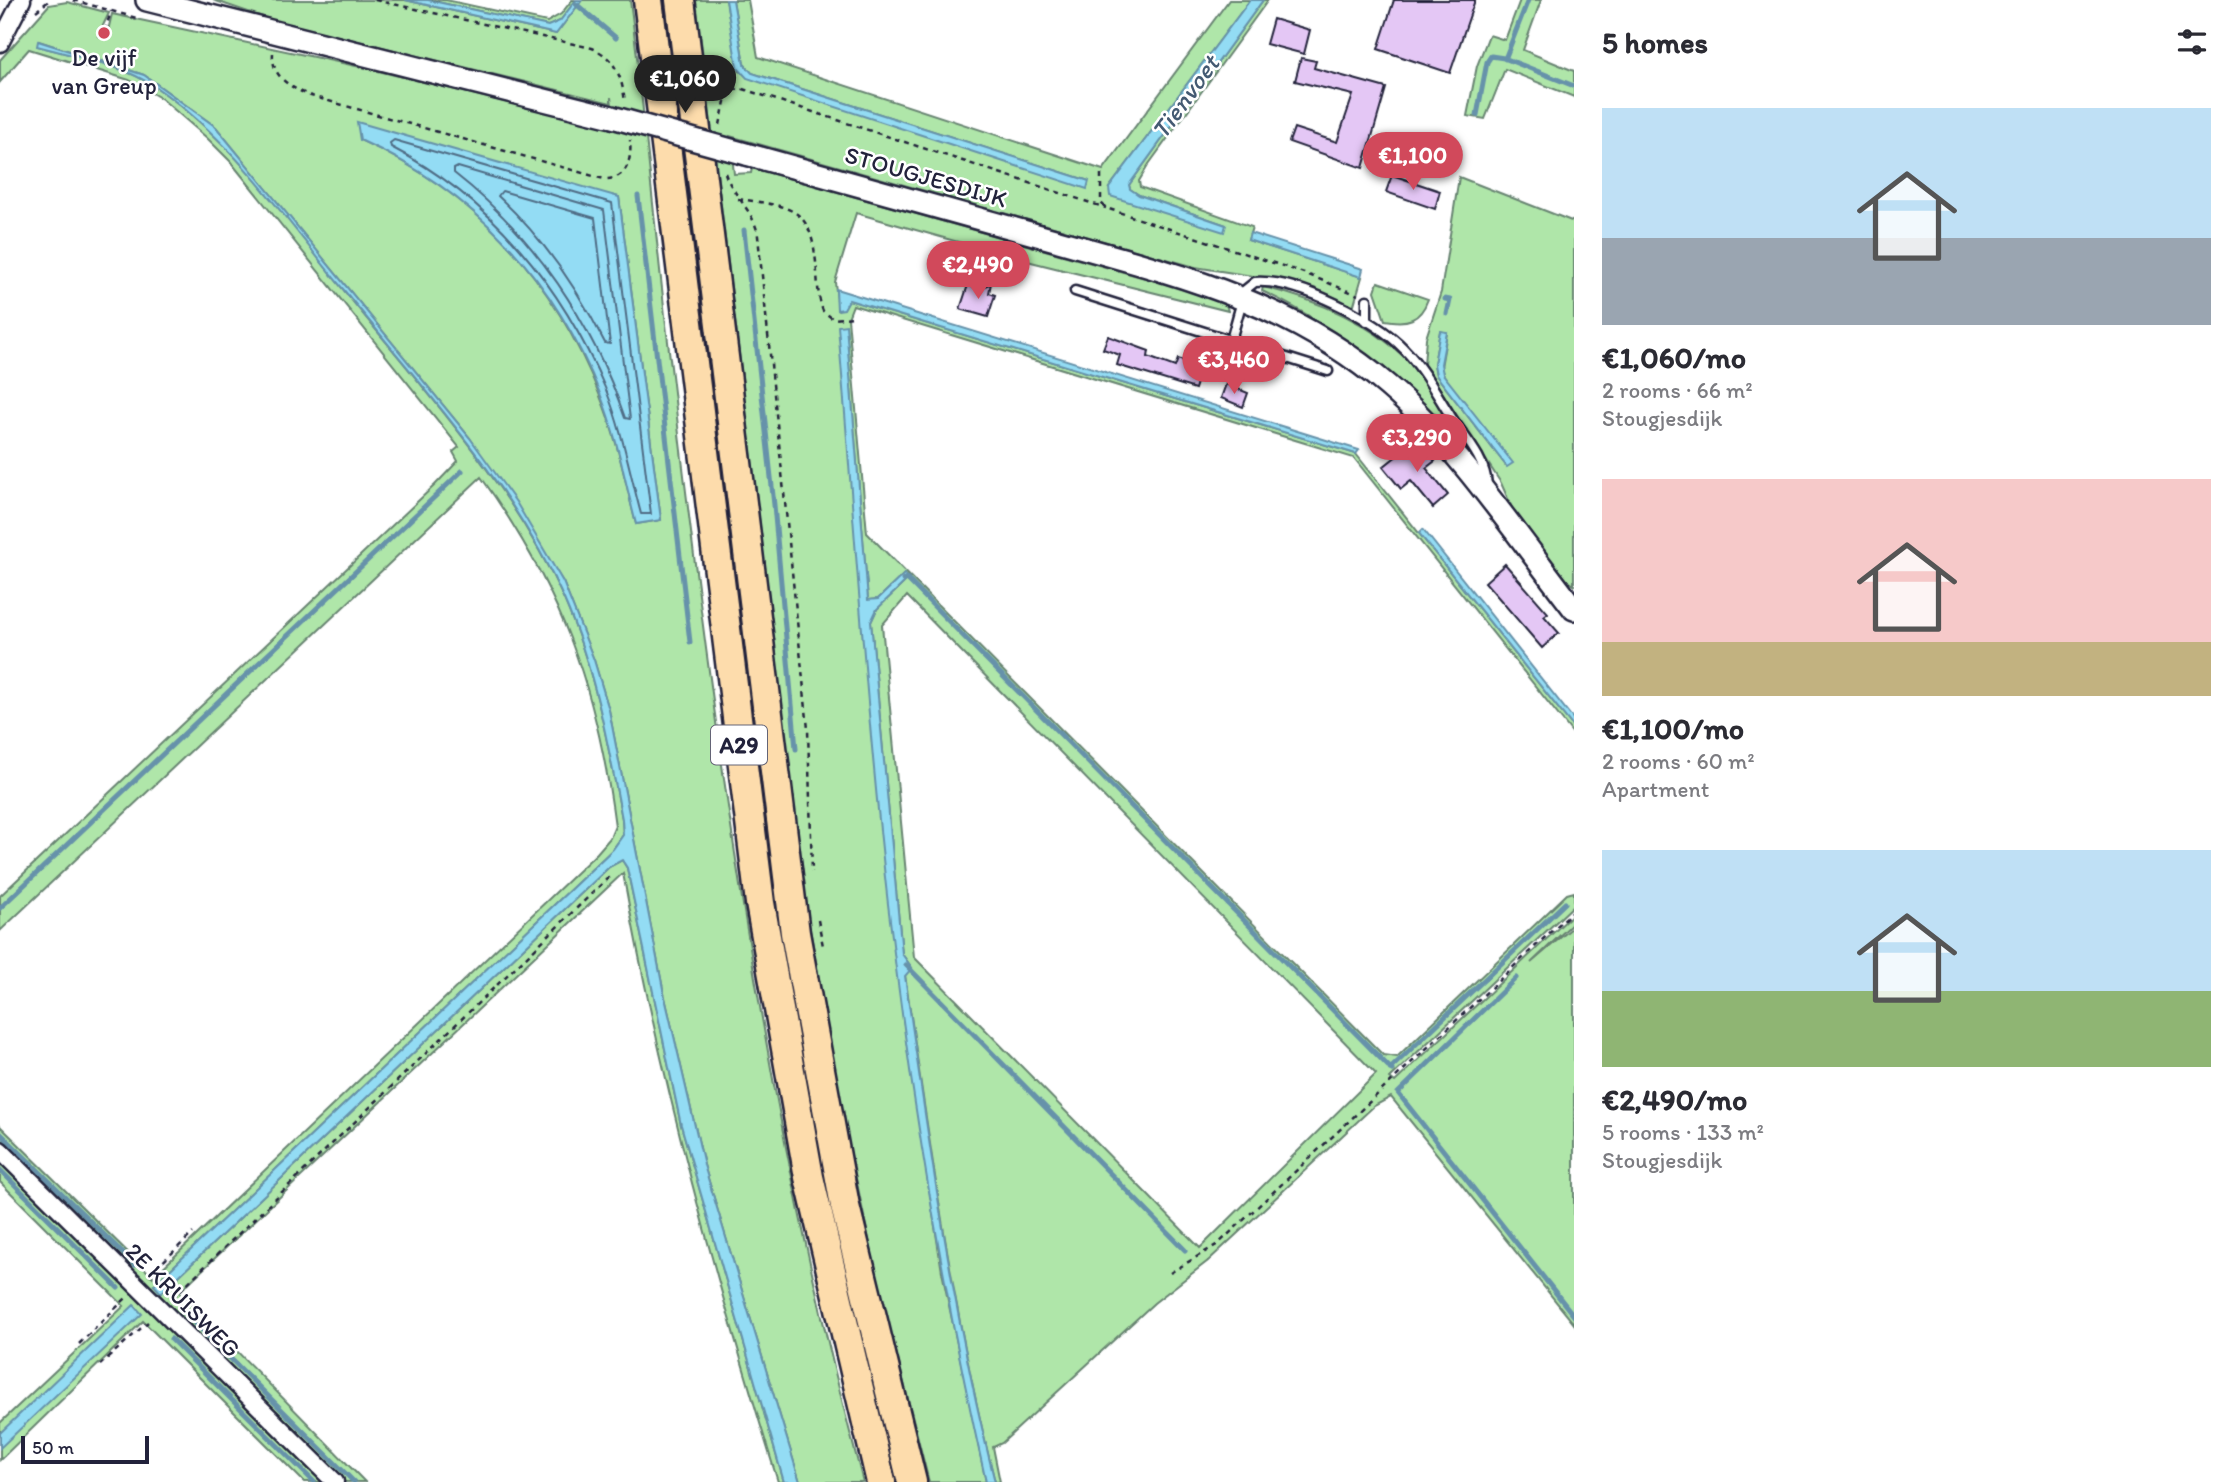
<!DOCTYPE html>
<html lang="en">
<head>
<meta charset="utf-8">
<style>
	:root { --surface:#fff; --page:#f7f7f7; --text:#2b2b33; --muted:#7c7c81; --accent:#d1495b }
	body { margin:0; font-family:Itim,sans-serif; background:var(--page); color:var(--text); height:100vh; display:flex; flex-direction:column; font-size:26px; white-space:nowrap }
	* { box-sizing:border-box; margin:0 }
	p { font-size:23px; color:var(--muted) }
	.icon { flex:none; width:38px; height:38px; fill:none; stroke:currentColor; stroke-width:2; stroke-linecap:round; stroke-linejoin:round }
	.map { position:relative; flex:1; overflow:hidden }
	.panel { display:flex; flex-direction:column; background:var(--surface); width:665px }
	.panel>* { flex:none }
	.scale { position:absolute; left:21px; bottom:18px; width:128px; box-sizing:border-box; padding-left:7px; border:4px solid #22223b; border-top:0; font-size:19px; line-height:24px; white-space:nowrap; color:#22223b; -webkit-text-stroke:5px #fff; paint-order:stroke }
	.price { position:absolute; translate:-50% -60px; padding:0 16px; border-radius:24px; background:var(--accent); color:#fff; font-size:23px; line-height:46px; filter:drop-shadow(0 2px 4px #0008) }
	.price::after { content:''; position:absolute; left:50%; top:42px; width:21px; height:16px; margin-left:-10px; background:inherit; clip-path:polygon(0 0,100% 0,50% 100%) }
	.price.current { background:#222; color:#fff }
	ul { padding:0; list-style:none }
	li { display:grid; align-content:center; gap:14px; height:371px; padding:0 28px }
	li span { display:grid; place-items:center; height:217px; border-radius:0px; color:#555 }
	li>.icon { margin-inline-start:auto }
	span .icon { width:126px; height:126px; fill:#fffc; stroke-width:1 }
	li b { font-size:30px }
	h2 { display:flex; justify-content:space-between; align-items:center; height:84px; padding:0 28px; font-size:30px }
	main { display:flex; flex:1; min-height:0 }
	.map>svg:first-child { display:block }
	.green { fill:#afe6a9; stroke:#688472; stroke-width:2; fill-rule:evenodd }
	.water { fill:#93dcf4; stroke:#6692aa; stroke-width:2 }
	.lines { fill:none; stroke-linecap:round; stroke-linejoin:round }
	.shore { stroke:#4f6c85; stroke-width:2 }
	.stream { stroke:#6692aa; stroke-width:5 }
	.building { fill:#e4c7f5; stroke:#22223b; stroke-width:2 }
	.lane-casing { stroke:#22223b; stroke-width:13 }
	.street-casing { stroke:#22223b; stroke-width:21 }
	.secondary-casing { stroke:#22223b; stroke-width:26 }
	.highway-casing { stroke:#22223b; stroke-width:33 }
	.path { stroke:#22223b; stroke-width:2.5; stroke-dasharray:5 5; stroke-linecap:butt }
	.lane { stroke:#fff; stroke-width:8 }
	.street { stroke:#fff; stroke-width:16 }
	.secondary { stroke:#fff; stroke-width:21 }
	.highway { stroke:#fddcac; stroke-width:28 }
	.secondary-bridge-casing { stroke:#22223b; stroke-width:26; stroke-linecap:butt }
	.secondary-bridge { stroke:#fff; stroke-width:21 }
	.poi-dot { fill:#d1495b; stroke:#fff; stroke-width:2.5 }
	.labels { text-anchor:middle; stroke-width:5; stroke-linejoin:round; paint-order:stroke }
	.shield { fill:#fff; stroke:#646476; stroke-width:2 }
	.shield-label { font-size:23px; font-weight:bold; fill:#22223b }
	.poi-label { font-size:24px; fill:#22223b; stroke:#fff }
	.street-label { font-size:24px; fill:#22223b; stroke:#fff }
	.water-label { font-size:26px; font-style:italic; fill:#445a72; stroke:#fff }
</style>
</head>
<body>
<main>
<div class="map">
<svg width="1574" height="1482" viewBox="0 0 1574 1482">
	<rect width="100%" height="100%" fill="#fff"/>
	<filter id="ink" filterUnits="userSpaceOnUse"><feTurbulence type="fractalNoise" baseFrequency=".0143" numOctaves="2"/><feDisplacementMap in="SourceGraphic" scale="14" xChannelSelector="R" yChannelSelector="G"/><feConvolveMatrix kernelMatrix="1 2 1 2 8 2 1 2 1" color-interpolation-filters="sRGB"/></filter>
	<g filter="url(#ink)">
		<path class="green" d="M213,0H405L556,34L582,0H630C646,122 656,245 671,367C715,742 765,1117 863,1482H800L704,1165L663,989L609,710L594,660L563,582L470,438L216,127L144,75L39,41L38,46C77,57 123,64 157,88C235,142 291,225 350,298C427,393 513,487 564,599C595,670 608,743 622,819L623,835L613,849L154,1285L162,1292L609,867L622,860L627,868L681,1125L784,1482H778C716,1282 660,1079 623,873L179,1292L365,1482H340L177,1320L166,1302L0,1145V1126L153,1277L597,853L610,838L615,826C597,689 562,590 481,477L0,931V896L435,485L458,461L453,452L459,447L230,161L207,138L162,99L129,80L29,49L0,82V60L49,5L67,2L109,13L98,36L106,39L112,14L370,69L615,129L611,97V103L272,20ZM360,140L619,197L661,520L636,524C625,481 617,437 600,396C554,279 475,191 360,140Z
			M428,0H446L547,22L561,14L572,0H576L560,21L548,26Z
			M696,0H726L739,71L1089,181L752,73L744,64L733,0H748L758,57L1103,170L1229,0H1250L1109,188L1226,225L1139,195L1130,189L1129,185L1263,0H1268L1149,164L1139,181L1140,187L1252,227L1248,240L1362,277L1353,308L1272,279L1195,267L730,136L734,174L751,173L752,168L1177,287L1226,304L1228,311L1011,257L856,213L835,282L838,310L849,300L1356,454L1574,728V735L1354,458L853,305L848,318L867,533L1383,1055L1397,1057L1567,894L1574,892V905L1390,1078L1395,1082L1574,913V922L1531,963L1574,926V1324L1391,1097L1374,1106L1208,1261L1154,1303L1002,1443L993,1447L1000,1482H995C953,1316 930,1145 905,975L912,968L902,954L871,622L877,609L909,578L904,574L878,599L868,600L846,326H839L874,757L904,1025L942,1272L986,1482H929L876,1273L844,1122L807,912ZM907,596L1376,1074L1200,1248L914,957L882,625Z
			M1520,0H1541L1523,50L1574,71V97L1505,69L1485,119L1467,116L1477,66L1489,35L1505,40Z
			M1459,177L1574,222V585L1567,580L1516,517L1501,483L1424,365L1426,338L1441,292ZM1440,331L1447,333L1441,367L1443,374L1507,467L1436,375L1434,364Z
			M1378,282L1428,299C1420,321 1407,324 1385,320L1375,291Z
			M1263,287C1314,299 1364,319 1403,356C1431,384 1455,430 1477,463L1475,465C1415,391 1349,332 1262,291Z
			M0,1155L329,1482H304L143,1321L0,1460V1423L124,1306L0,1182Z"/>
		<path class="water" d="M405,0H428L548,26L560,21L576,0H582L556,34Z
			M726,0H733L744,64L752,73L1089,181L1087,189L747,78L737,67Z
			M1250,0H1263L1129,185L1130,189L1139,195L1226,225L1224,232L1110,196L1109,188Z
			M38,41L144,75L216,127L470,438L516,502L563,582L594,660L609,710L663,989L704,1165L800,1482H784L681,1125L627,868L622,860L609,867L161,1293L154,1285L613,849L623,835L622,819C608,743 595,670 564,599C512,483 422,387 343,289C285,219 233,140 157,88C122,64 77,57 37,46Z
			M357,122L619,197L661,520L636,524C625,481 617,437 601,396C555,279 474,191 360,140Z
			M1250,233L1363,269L1361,277L1248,240Z
			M836,289L1359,450L1356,454L849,300L844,309L837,310Z
			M846,325L868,600L878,599L904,574L909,578L877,609L871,622L902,954L912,968L905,976C929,1145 953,1316 995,1482H986C943,1291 911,1099 888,904C866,712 854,519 838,326Z
			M1440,331L1447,332L1441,364L1443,374L1513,463L1507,467L1436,375L1434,364Z
			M1423,529L1574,720V728L1419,533Z
			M134,1305L142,1314L0,1448V1433Z"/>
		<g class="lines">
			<path class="shore" d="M394,140L612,203L651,514H641C630,473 622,430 606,390C562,286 492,199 391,147L390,143Z
				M458,167L604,210L630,419L625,418C592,322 535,236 454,173V169Z
				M502,191L595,218L610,344L605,343C578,289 543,238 498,196Z"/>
			<path class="stream" d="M576,4L616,38
				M1505,59L1528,0
				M1477,115L1487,62L1491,56L1504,58L1574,86
				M638,196L690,642
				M744,230L774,505L796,749
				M1445,299L1450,300L1447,314
				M903,580L906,578L1392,1070
				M0,908L462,471
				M906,965L1185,1250
				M1516,978L1398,1093L1574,1316
				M1390,1069L1565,903
				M0,1133L135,1265
				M0,1170L118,1288
				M185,1313L354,1482
				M171,1339L314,1482"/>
		</g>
		<path class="building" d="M1394,0H1475L1450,73L1378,49Z
			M1273,19L1310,30L1304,54L1266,44Z
			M1301,58L1316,61L1314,68L1386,88L1363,168L1289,142L1294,128L1337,142L1353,95L1295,81Z
			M1392,175L1440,191L1435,209L1386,192Z
			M991,283L989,293L995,295L988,317L960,309L968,285L979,289Z
			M1108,336L1149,351L1148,357L1175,367L1178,359L1202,367L1195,389L1117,365L1120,355L1103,349Z
			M1226,384L1248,393L1243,407L1221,398Z
			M1421,445L1435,461L1426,468L1448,495L1433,508L1411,481L1401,489L1383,467L1403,451L1407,456Z
			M1505,564L1548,613L1544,616L1559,633L1542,648L1485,582Z"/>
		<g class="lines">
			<g class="lane-casing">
				<path id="lane" d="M1075,291L1328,371
					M1367,300V321
					M1231,340L1245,290L1255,282C1297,279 1376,319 1404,349C1424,369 1438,397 1453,420C1467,440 1486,461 1487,486"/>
			</g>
			<g class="street-casing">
				<path id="street" d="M0,43L22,0
					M0,1150L335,1482"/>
			</g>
			<g class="secondary-casing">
				<path id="secondary" d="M147,0L612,117
					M746,154C843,181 940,208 1037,235C1164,271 1285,297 1388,386C1456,444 1518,537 1574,609"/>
			</g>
			<g class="highway-casing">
				<path id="highway" d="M648,0L760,903L809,1177L881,1482
					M680,0L795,933L845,1206L912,1482"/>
			</g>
			<path class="path" d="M73,0L140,19
				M375,0L592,48C616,58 622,78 625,102
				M36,11L50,0
				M105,31L111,11
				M273,53C271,77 291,88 311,96L604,179C627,180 632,160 630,140
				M720,125L727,92L740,88L1106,208
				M725,173C733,196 755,212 758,236L808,729L812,872
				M1101,174V203L1106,208L1304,273L1358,295
				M738,199C798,207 812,209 817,273C818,286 818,298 823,311L833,319L853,317
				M818,920L823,946
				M1170,1273L1218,1244L1574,910
				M149,1275L193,1233
				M173,1297L609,877
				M175,1300L193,1299
				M79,1344L127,1297
				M100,1365L148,1322"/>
			<use href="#lane" class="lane"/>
			<use href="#street" class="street"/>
			<use href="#secondary" class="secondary"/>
			<use href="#highway" class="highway"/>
			<g class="secondary-bridge-casing">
				<path id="secondary-bridge" d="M612,117L746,154"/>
			</g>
			<use href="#secondary-bridge" class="secondary-bridge"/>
		</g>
	</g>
	<circle class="poi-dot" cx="104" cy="33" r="7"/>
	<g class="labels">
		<rect class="shield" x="711" y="725.5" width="56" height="39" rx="5"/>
		<g class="shield-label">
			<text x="739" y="753">A29</text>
		</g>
		<g class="poi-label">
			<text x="104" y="66">De vijf<tspan x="104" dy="28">van Greup</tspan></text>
		</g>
		<g class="street-label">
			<text transform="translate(926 177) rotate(16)" y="8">STOUGJESDIJK</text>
			<text transform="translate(183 1300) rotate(45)" y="8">2E KRUISWEG</text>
		</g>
		<g class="water-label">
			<text transform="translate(1185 97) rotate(-54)" y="9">Tienvoet</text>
		</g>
	</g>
</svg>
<div class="scale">50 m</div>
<b class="price current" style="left:685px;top:115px">€1,060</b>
<b class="price" style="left:1413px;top:192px">€1,100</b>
<b class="price" style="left:978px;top:301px">€2,490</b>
<b class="price" style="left:1234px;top:396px">€3,460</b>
<b class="price" style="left:1417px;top:474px">€3,290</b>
</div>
<section class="panel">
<h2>5 homes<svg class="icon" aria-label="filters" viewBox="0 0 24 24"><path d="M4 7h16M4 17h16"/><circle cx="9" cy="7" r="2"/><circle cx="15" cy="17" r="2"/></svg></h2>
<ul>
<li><span style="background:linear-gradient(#bfe0f5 60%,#9aa5b1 0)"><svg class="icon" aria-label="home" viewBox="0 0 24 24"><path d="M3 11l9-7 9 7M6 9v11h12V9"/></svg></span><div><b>€1,060/mo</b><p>2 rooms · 66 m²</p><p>Stougjesdijk</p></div></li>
<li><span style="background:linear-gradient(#f6c9c9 75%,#c2b280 0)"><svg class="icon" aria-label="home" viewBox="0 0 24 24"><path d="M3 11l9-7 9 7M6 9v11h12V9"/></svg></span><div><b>€1,100/mo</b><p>2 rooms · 60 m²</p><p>Apartment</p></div></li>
<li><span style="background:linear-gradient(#bfe0f5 65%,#8fb573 0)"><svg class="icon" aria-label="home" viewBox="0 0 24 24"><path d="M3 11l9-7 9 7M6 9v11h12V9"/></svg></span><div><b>€2,490/mo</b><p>5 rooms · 133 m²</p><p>Stougjesdijk</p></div></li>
</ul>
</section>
</main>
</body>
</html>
